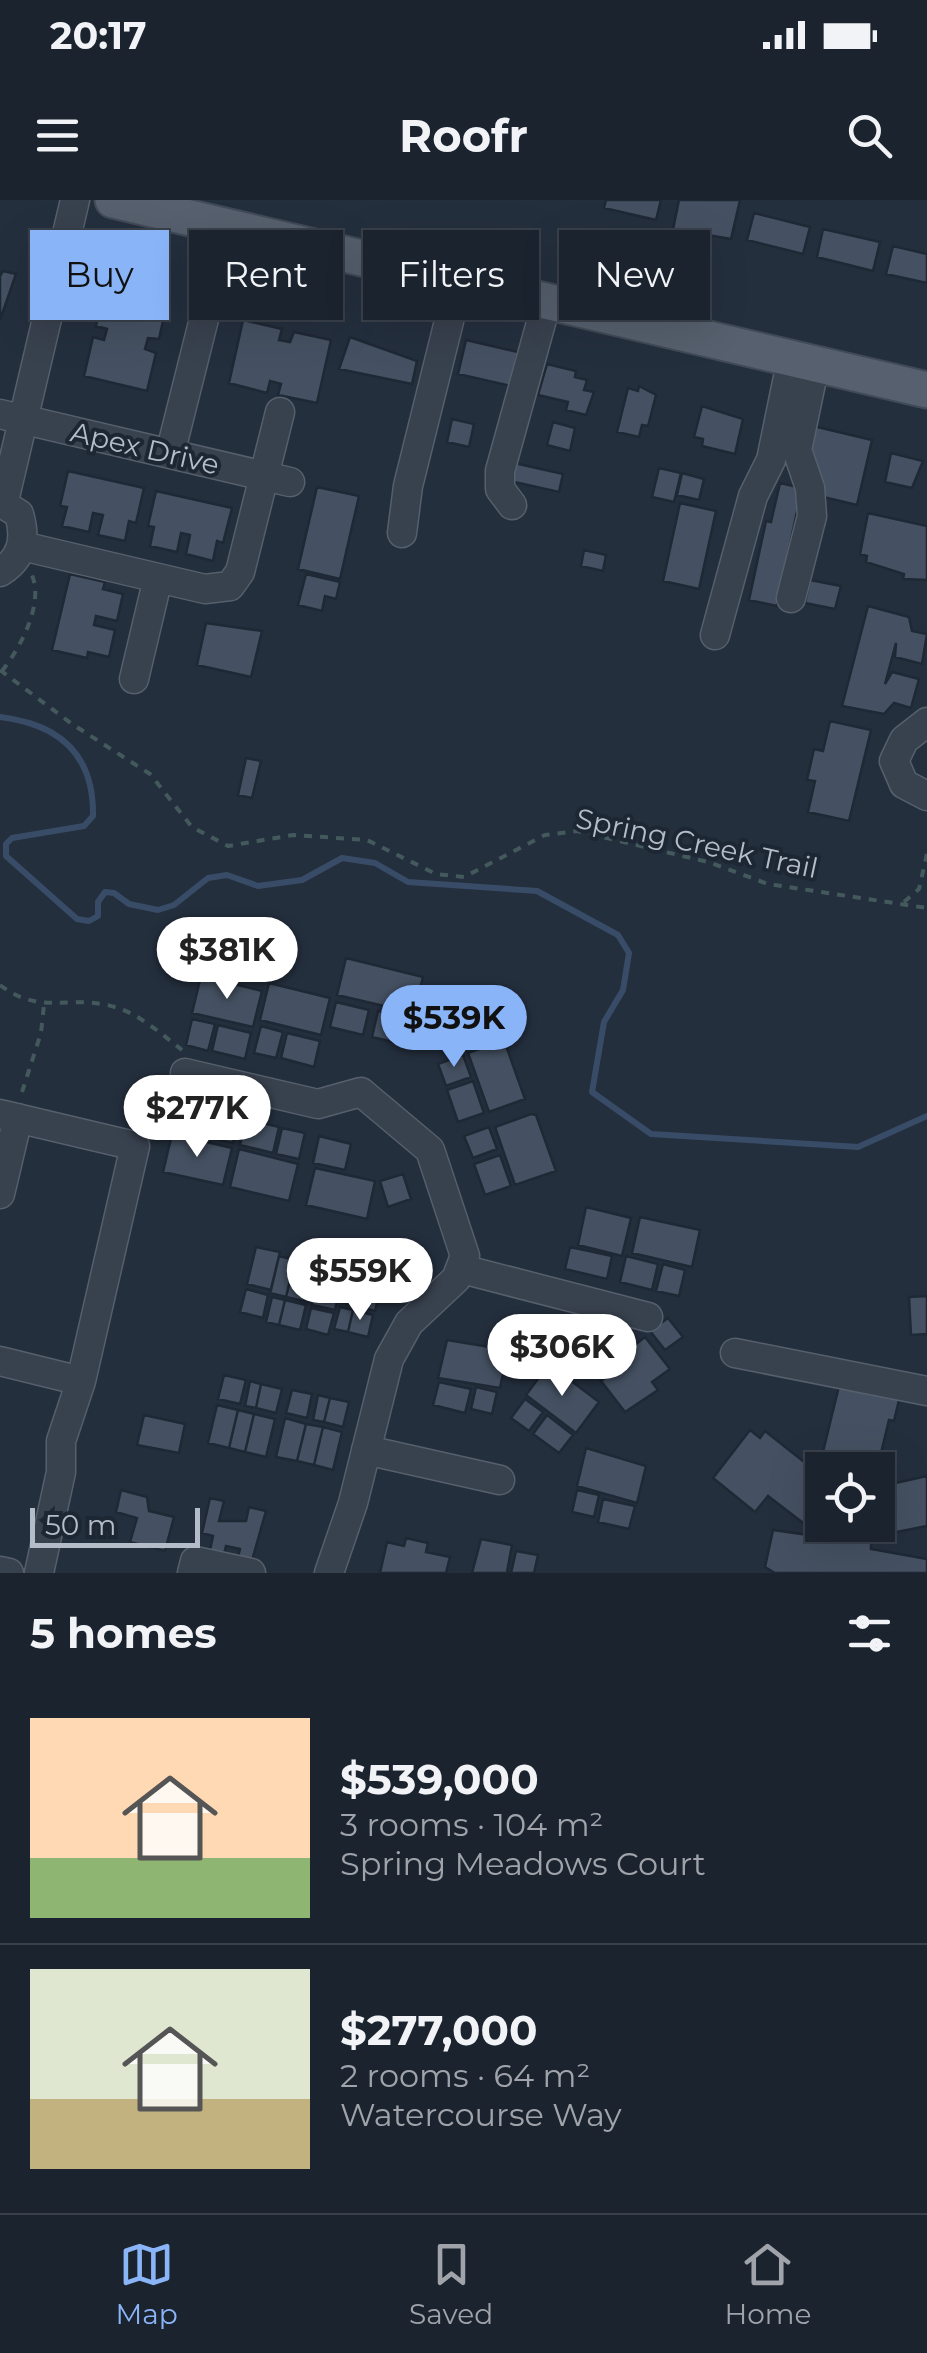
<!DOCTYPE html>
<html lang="en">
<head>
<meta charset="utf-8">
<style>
	:root { --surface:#1b232e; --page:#282f3a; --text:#f1f3f6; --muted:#a0a4aa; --line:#39404a; --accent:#8ab4f8 }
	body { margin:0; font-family:Montserrat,sans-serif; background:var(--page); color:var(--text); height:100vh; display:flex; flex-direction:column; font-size:38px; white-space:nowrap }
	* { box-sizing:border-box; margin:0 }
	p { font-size:32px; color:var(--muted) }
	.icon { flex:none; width:55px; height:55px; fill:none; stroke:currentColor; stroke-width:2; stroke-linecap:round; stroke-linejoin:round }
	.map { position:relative; height:1373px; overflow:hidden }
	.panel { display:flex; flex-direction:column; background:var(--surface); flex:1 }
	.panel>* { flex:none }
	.banner { position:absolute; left:30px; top:30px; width:868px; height:90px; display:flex; gap:20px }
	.fabs { position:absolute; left:805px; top:1252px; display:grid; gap:20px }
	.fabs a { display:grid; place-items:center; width:90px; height:90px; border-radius:0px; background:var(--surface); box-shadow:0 10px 40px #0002,0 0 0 2px var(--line); font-size:50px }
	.scale { position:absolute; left:30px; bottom:25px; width:170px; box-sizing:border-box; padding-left:10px; border:5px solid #b4bcc9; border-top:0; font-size:28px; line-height:35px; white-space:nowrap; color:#b4bcc9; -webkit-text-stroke:8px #1d2633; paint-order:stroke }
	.price { position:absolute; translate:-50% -85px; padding:0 22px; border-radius:35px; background:#fff; color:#222; font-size:32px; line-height:65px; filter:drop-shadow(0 2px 5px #0008) }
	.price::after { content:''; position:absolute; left:50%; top:60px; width:30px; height:22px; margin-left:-15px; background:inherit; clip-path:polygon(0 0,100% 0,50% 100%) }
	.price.current { background:var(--accent); color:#111 }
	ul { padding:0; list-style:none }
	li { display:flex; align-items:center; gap:30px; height:250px; padding:0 30px }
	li+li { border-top:2px solid var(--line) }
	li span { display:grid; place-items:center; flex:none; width:280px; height:200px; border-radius:0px; color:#555 }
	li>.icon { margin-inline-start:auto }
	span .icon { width:120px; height:120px; fill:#fffc; stroke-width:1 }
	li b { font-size:42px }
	h2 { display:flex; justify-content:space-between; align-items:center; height:120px; padding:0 30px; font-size:42px }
	.tag { padding:0 35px; border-radius:0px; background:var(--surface); box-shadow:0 10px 40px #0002,0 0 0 2px var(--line); font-size:35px; line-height:90px }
	.tag.current { background:var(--accent); color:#111 }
	.status { display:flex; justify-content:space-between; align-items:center; height:70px; padding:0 50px; background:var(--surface); direction:ltr }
	.status svg { height:28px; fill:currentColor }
	header { display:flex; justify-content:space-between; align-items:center; height:130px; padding:0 30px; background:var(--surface); font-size:45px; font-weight:700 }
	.tabs { display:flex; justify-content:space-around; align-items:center; height:140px; border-top:2px solid var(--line); background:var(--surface); font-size:28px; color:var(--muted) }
	.tabs a { display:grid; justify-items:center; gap:5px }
	.tabs .current { color:var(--accent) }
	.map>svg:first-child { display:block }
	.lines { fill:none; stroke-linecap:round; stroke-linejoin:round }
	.stream { stroke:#394c67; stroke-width:6 }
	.building { fill:#455162; stroke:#1f2835; stroke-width:2.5 }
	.minor-casing { stroke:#565f6c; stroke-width:31 }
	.major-casing { stroke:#414a57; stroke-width:39 }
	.path { stroke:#44595c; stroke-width:4; stroke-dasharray:8 8; stroke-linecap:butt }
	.minor { stroke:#38414e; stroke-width:28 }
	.major { stroke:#56606e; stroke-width:35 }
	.labels { text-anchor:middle; stroke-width:8; stroke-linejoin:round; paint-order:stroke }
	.street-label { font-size:28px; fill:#b4bcc9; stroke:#1d2633 }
</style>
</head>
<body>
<div class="status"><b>20:17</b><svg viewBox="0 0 49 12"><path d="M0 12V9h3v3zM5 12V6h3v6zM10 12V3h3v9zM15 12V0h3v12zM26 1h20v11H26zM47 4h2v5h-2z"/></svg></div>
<header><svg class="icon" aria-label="menu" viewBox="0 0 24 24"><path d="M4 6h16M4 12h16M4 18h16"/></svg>Roofr<svg class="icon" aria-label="search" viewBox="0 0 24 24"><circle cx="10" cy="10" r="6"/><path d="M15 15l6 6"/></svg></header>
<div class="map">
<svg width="927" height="1373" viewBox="0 0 927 1373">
	<rect width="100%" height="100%" fill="#242f3e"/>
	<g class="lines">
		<path class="stream" d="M0,517C59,524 94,554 93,616L84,626L12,638L6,644V656L77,719L89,721L98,716V702L105,692L114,693L129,704L158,710L174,705L208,678L227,675L258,686L302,680L342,658L375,663L408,682L537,691L618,735L629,753L623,790L604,822L592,892L651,934L858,947L927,916"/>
	</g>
	<path class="building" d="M606,0H661L656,20L604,8Z
		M679,0H740L731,39L673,29Z
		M754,13L810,27L803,54L747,40Z
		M823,29L880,42L873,71L817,57Z
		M893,46L927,54V83L886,74Z
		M3,71L16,74L0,120V76Z
		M105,88L167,103L159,139L148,138L145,149L156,153L147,191L84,176L93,137L104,140L107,129L96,126Z
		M243,120L282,129L279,140L290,142L294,132L331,140L317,203L278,195L281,184L270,181L267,193L229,183Z
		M350,137L417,161L412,184L339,169Z
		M466,140L518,152L511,186L458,174Z
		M547,164L576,171L575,177L587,180L584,190L594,192L586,215L566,210L568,202L538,195Z
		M639,186L656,195L648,226L642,225L639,237L617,232L628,188L638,191Z
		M702,206L743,219L735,254L702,246L703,239L694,237Z
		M452,219L474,224L469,247L447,242Z
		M553,222L575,228L570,251L547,245Z
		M813,226L872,240L857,305L819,296L805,264Z
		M891,253L923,261L912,288L885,282Z
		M510,262L563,274L559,292L506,280Z
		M659,268L681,273L674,302L652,297Z
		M68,271L144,288L136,323L129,321L125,341L98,335L103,315L93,313L89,332L62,326L67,307L60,306Z
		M682,273L704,279L699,300L677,295Z
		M780,283L802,288L777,406L749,400L766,321L771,322Z
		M317,287L359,296L340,379L298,369Z
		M156,291L232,308L223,343L217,341L213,361L186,354L190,335L181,333L177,352L150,346L154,327L148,326Z
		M680,303L716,311L699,389L663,381Z
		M868,313L927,326V380L903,379L904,374L866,362L867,356L860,354Z
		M584,350L606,355L603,371L581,366Z
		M70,374L105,382L103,389L123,394L117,421L96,416L94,425L115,430L109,457L88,452L87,458L52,450Z
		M306,374L340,382L336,399L325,396L322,411L298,405Z
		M810,380L841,386L835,409L805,403Z
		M868,406L909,417L912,431L927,434L922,464L895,457L896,443L885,484L892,472L919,479L911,508L894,503L884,514L842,506Z
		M206,423L262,431L251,477L197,465Z
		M830,521L871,530L849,621L808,612L815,581L807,580L814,549L823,551Z
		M246,558L261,561L252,598L238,595Z
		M346,758L423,777L414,813L337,795Z
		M201,776L262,791L253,827L192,813Z
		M269,783L330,798L321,835L260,820Z
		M336,802L369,810L363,835L330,827Z
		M378,811L412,819L406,845L372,837Z
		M192,819L215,824L208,851L186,845Z
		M218,825L251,833L245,859L212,851Z
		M261,826L283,832L276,858L254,853Z
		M287,833L320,841L314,867L281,858Z
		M504,840L525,899L489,912L468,853Z
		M463,855L471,877L446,886L438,864Z
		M473,881L484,913L458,922L447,890Z
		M179,904L213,912L206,937L173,930Z
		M216,912L238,917L233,943L210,938Z
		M531,914L536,915L556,971L515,985L495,927Z
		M246,919L279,927L273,953L240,945Z
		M489,927L497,949L473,958L464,936Z
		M282,928L305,933L299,959L276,954Z
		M172,934L232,948L223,985L163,972Z
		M319,936L351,944L345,970L313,963Z
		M239,949L298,964L289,1001L230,987Z
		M500,955L511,986L485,995L474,964Z
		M315,968L375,981L367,1019L306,1005Z
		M403,974L411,999L388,1007L380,981Z
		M586,1007L631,1018L622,1056L578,1045Z
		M640,1017L700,1030L692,1067L632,1053Z
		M256,1047L280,1052L271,1090L247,1084Z
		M570,1047L612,1056L607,1079L565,1069Z
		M279,1056L295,1060L286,1097L270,1093Z
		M626,1056L658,1064L652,1090L620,1082Z
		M295,1060L316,1065L308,1102L286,1097Z
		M346,1064L363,1068L354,1105L337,1101Z
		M663,1064L685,1070L679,1096L656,1091Z
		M322,1065L344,1070L335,1110L312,1105Z
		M363,1068L384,1073L375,1111L354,1105Z
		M246,1089L268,1095L263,1118L240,1112Z
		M927,1096V1134L911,1135L909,1097Z
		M272,1097L285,1100L279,1125L266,1122Z
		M285,1100L306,1105L300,1130L279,1125Z
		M340,1107L353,1110L348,1132L334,1129Z
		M311,1108L334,1113L328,1135L306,1129Z
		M353,1110L373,1115L368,1137L348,1132Z
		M668,1118L683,1137L665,1150L650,1131Z
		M645,1137L670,1169L652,1182L658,1190L625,1212L601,1181L632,1158L627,1151Z
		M447,1140L508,1150L500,1188L438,1178Z
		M612,1140L626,1159L600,1179L586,1160Z
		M549,1164L599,1202L576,1233L526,1195Z
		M224,1175L246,1180L240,1204L218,1199Z
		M250,1181L261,1184L256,1208L245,1206Z
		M439,1182L471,1189L465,1213L433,1205Z
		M840,1182L900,1196L894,1221L889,1220L877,1270L819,1268Z
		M261,1184L282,1189L276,1213L256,1208Z
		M476,1187L497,1192L492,1214L471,1209Z
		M292,1190L312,1194L307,1218L286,1213Z
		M318,1195L330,1198L324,1222L313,1220Z
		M330,1198L349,1202L343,1227L324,1222Z
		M525,1199L543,1212L529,1231L511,1218Z
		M217,1205L238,1210L229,1248L208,1243Z
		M238,1210L254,1214L245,1252L229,1248Z
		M254,1214L275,1219L266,1257L245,1252Z
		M144,1215L185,1224L179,1253L137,1245Z
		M547,1215L573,1235L559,1253L533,1234Z
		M285,1218L306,1224L297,1261L276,1257Z
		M306,1224L323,1227L314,1265L297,1261Z
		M323,1227L342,1232L333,1270L314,1265Z
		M750,1230L760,1238L765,1231L822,1276V1325H878V1287L927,1276V1326L871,1337V1349L927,1359V1373H775L765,1367L773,1330L809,1335L811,1329L768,1296L755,1312L713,1278Z
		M586,1248L646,1266L637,1303L577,1286Z
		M121,1290L147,1297L149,1311L174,1317L165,1351L130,1342L137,1318L116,1312Z
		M577,1290L599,1295L594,1317L572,1312Z
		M210,1298L224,1301L219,1321H246L249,1307L266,1311L251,1364L237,1361L240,1349L226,1346L223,1358L209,1355L213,1336L202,1333Z
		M603,1299L635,1306L629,1329L598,1322Z
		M406,1338L428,1343L426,1352L450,1357L446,1373H380L387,1342L404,1346Z
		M481,1339L512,1345L507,1372L511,1373L516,1351L538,1355L534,1373H472Z"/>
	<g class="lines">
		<g class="minor-casing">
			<path id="minor" d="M0,214L290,282
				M170,254L210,95
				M4,301L75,0
				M0,302L19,314C26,338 23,358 0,372
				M512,305L500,289V271L547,101
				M402,333L408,286L459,81
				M22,346L205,389L230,386L240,372L280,212
				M791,398L812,316L810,288L797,250L815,164
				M715,435L753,296L771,260L792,158
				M134,479L158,378
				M927,522L904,540L894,561L904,584L927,596
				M185,873L318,904L361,892L430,950L465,1056L456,1079L409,1123L389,1159L353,1303L329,1373
				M0,914L135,946L81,1181L61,1241V1272L39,1373
				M0,994L18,918
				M462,1069L648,1117
				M735,1153L927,1191
				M0,1161L81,1181
				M366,1250L500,1280
				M0,1371L9,1373
				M192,1373L195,1361L251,1373"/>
		</g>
		<g class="major-casing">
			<path id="major" d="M113,0L927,190"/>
		</g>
		<path class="path" d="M0,470L72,524L150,574L192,627L228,646L293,635L367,640L436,674L464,677L545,635L577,631L708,662L768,684L927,708
			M2,471C20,448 44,405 32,375
			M904,702L919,689L927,654
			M0,785C40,815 65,796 107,805C136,811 159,832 182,850
			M22,892L41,833L44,805"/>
		<use href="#minor" class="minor"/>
		<use href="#major" class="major"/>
	</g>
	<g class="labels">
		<g class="street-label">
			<text transform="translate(145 248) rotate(13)" y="10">Apex Drive</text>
			<text transform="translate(697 643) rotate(12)" y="10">Spring Creek Trail</text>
		</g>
	</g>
</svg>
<div class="fabs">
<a><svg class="icon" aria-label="locate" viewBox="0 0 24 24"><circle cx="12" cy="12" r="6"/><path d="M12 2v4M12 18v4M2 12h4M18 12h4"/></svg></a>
</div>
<div class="scale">50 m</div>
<b class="price" style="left:227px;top:802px">$381K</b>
<b class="price current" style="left:454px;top:870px">$539K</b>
<b class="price" style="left:197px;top:960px">$277K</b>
<b class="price" style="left:360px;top:1123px">$559K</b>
<b class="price" style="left:562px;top:1199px">$306K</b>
<div class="banner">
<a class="tag current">Buy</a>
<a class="tag">Rent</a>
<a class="tag">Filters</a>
<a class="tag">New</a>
</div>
</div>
<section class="panel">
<h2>5 homes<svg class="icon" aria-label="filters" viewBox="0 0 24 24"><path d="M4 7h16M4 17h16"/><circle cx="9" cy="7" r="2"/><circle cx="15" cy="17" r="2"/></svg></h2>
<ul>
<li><span style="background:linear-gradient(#ffd9b3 70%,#8fb573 0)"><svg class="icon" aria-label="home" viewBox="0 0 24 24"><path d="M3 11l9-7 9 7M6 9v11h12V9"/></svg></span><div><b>$539,000</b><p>3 rooms · 104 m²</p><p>Spring Meadows Court</p></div></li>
<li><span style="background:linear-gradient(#dfe7d0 65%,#c2b280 0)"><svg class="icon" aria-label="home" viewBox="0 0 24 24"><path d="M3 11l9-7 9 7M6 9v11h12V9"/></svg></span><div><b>$277,000</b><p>2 rooms · 64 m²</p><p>Watercourse Way</p></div></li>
</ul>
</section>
<nav class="tabs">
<a class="current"><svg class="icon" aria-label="map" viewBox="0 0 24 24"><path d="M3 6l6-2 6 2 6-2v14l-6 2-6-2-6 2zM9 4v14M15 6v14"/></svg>Map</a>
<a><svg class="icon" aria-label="saved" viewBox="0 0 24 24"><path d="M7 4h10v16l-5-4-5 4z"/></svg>Saved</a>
<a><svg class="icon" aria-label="home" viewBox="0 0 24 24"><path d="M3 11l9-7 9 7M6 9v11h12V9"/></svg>Home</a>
</nav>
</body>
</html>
